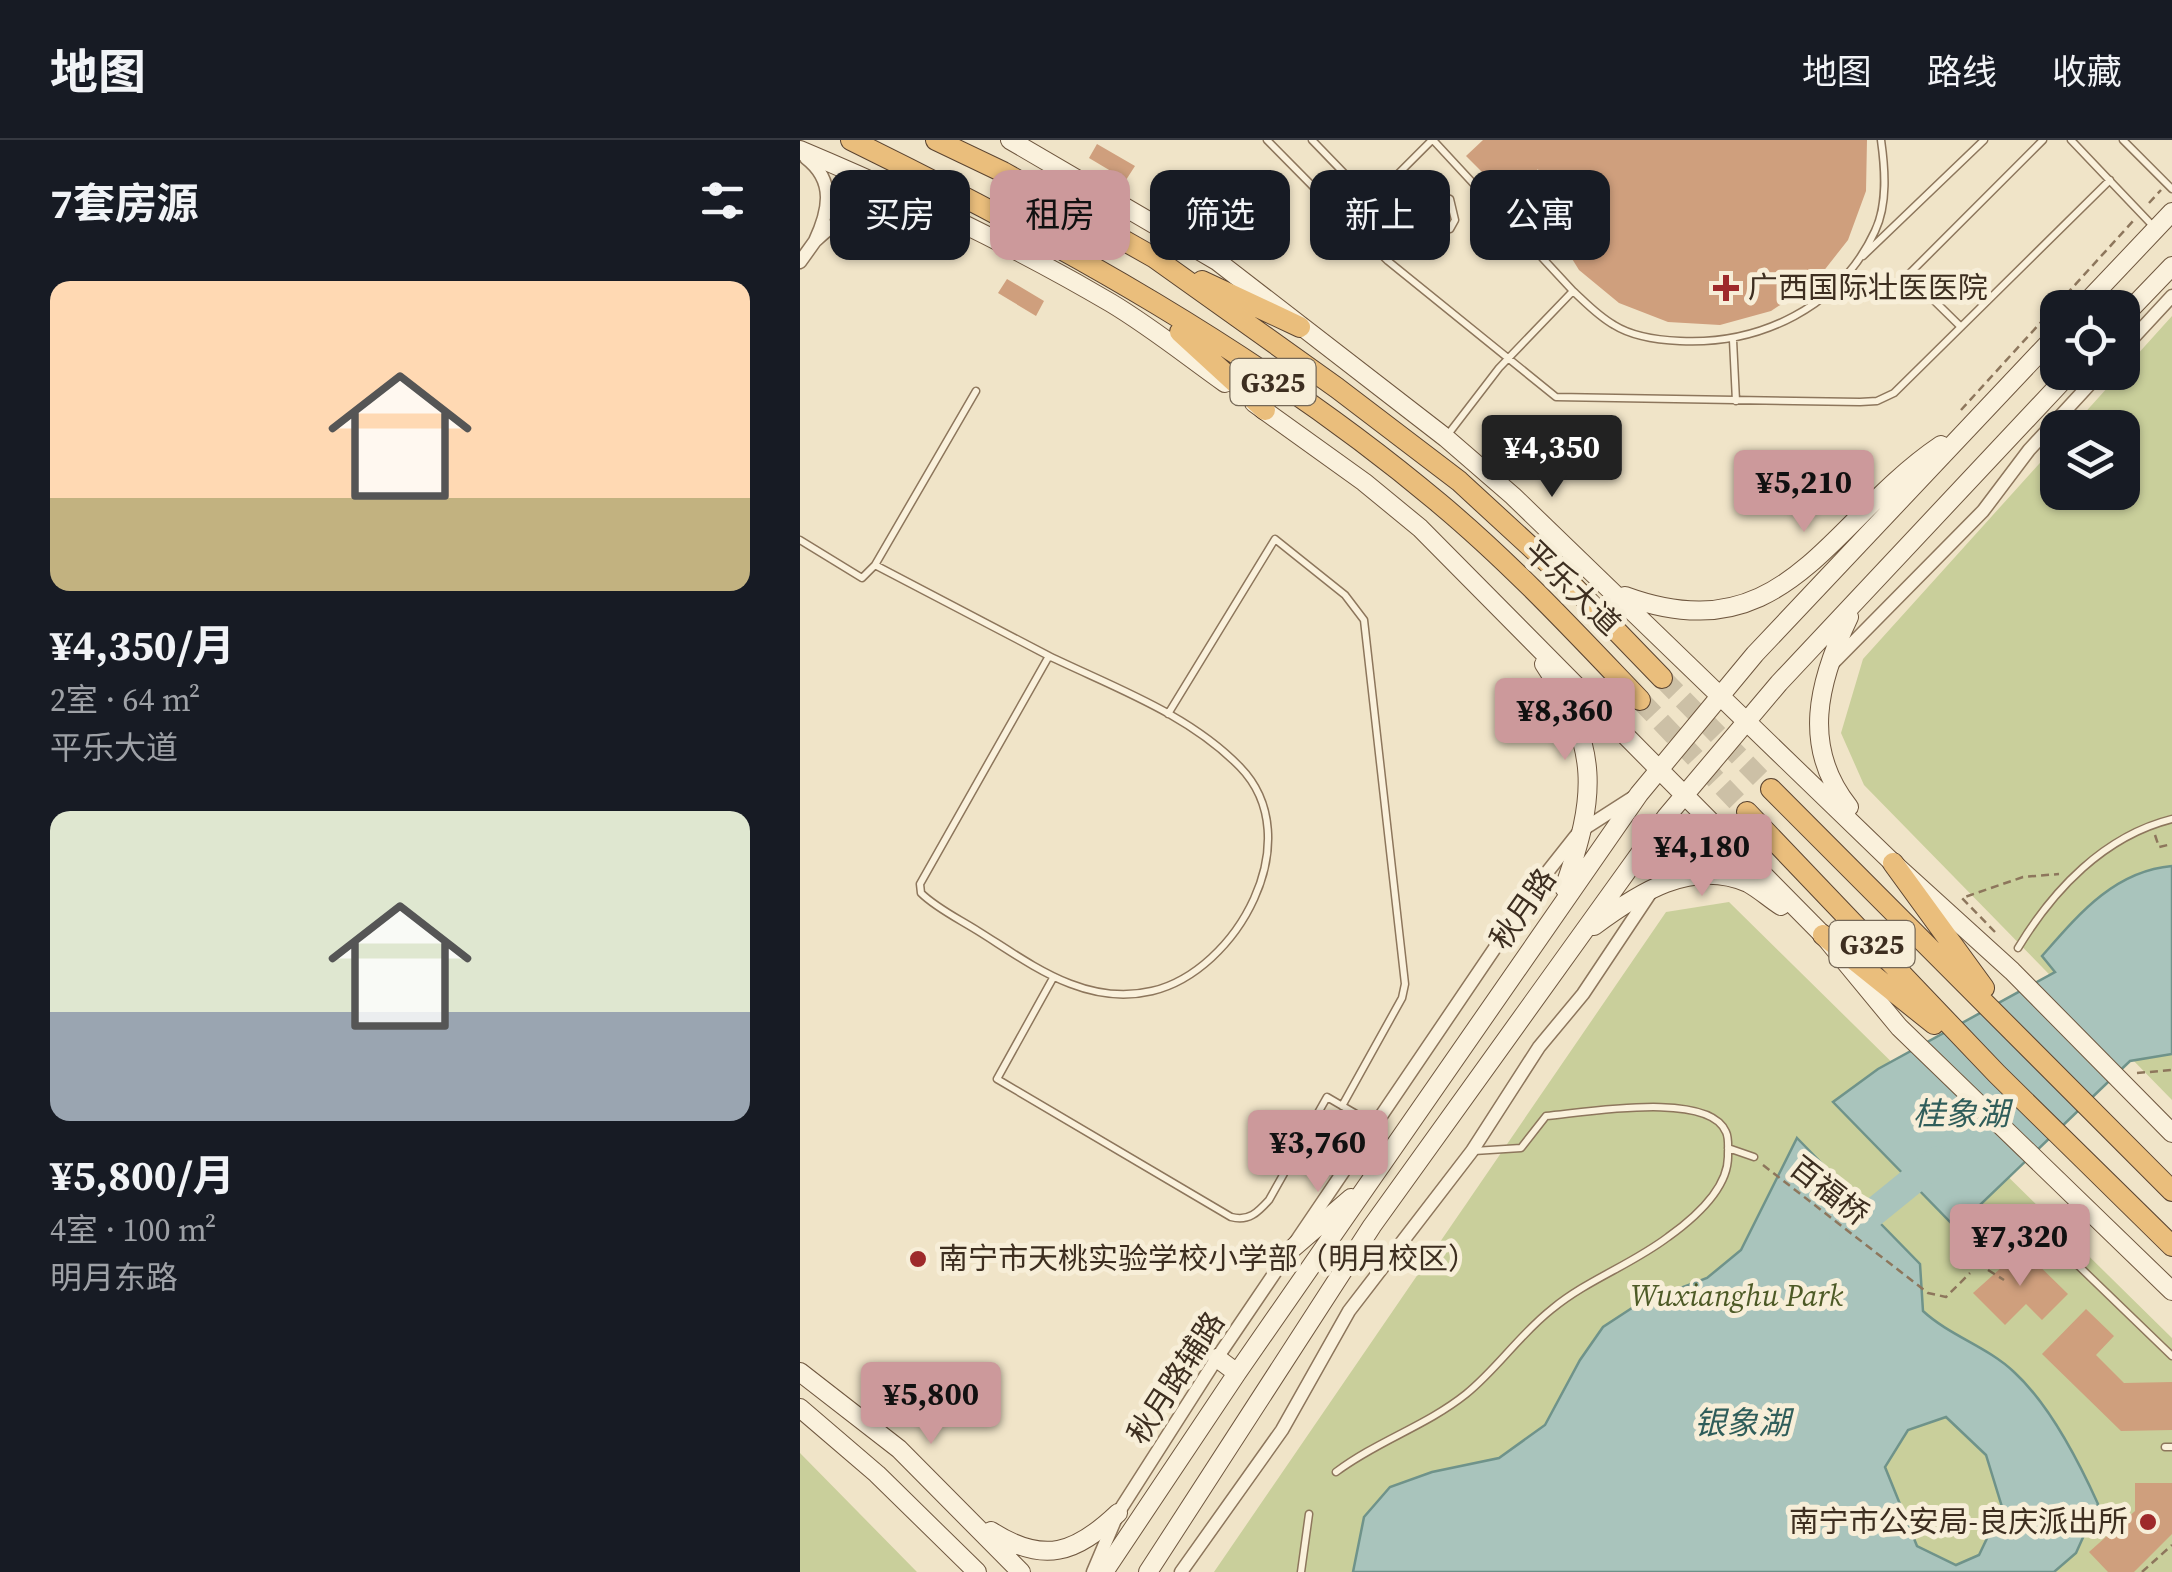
<!DOCTYPE html>
<html lang="zh">
<head>
<meta charset="utf-8">
<style>
	:root { --surface:#171b24; --page:#20242c; --text:#f1f3f6; --muted:#9ea1a6; --line:#363941; --accent:#cc999b }
	body { margin:0; font-family:"Source Serif 4","Noto Sans SC",serif; background:var(--page); color:var(--text); height:100vh; display:flex; flex-direction:column; font-size:38px; white-space:nowrap }
	* { box-sizing:border-box; margin:0 }
	p { font-size:32px; color:var(--muted) }
	.icon { flex:none; width:55px; height:55px; fill:none; stroke:currentColor; stroke-width:2; stroke-linecap:round; stroke-linejoin:round }
	.map { position:relative; flex:1; overflow:hidden }
	.details { display:flex; flex-direction:column; background:var(--surface); width:800px }
	.details>* { flex:none }
	.hud { position:absolute; left:30px; top:30px; width:950px; height:90px; display:flex; gap:20px }
	.controls { position:absolute; left:1240px; top:150px; display:grid; gap:20px }
	.controls a { display:grid; place-items:center; width:100px; height:100px; border-radius:20px; background:var(--surface); box-shadow:0 2px 8px #0004; font-size:50px }
	.price { position:absolute; translate:-50% -85px; padding:0 22px; border-radius:10px; background:var(--accent); color:#111; font-size:32px; line-height:65px; filter:drop-shadow(0 2px 5px #0008) }
	.price::after { content:''; position:absolute; left:50%; top:60px; width:30px; height:22px; margin-left:-15px; background:inherit; clip-path:polygon(0 0,100% 0,50% 100%) }
	.price.current { background:#222; color:#fff }
	ul { padding:0; list-style:none }
	li { display:grid; align-content:center; gap:20px; height:530px; padding:0 50px }
	li span { display:grid; place-items:center; height:310px; border-radius:20px; color:#555 }
	li>.icon { margin-inline-start:auto }
	span .icon { width:180px; height:180px; fill:#fffc; stroke-width:1 }
	li b { font-size:42px }
	h2 { display:flex; justify-content:space-between; align-items:center; height:120px; padding:0 50px; font-size:42px }
	.chip { padding:0 35px; border-radius:20px; background:var(--surface); box-shadow:0 2px 8px #0004; font-size:35px; line-height:90px }
	.chip.current { background:var(--accent); color:#111 }
	header { display:flex; align-items:center; gap:60px; box-sizing:border-box; height:140px; padding:0 50px; background:var(--surface); border-bottom:2px solid var(--line) }
	header strong { font-size:48px }
	nav { display:flex; gap:55px; margin-inline-start:auto; font-size:35px }
	main { display:flex; flex:1; min-height:0 }
	.map>svg:first-child { display:block }
	.green { fill:#c9cf9b }
	.water { fill:#a9c4bc; stroke:#6f938a; stroke-width:2.5; fill-rule:evenodd }
	.lines { fill:none; stroke-linecap:round; stroke-linejoin:round }
	.river { stroke:#a9c4bc; stroke-width:28 }
	.building { fill:#cf9f7d }
	.trunk-tunnel { stroke:#ccc0a6; stroke-width:20; stroke-dasharray:20 10; stroke-linecap:butt }
	.service-casing { stroke:#8d765c; stroke-width:9 }
	.minor-casing { stroke:#8d765c; stroke-width:15 }
	.secondary-casing { stroke:#6f573f; stroke-width:20 }
	.trunk-casing { stroke:#5b4430; stroke-width:22 }
	.path { stroke:#8d765c; stroke-width:2.5; stroke-dasharray:8 5; stroke-linecap:butt }
	.service { stroke:#faf1dc; stroke-width:6 }
	.minor { stroke:#faf1dc; stroke-width:12 }
	.secondary { stroke:#faf1dc; stroke-width:18 }
	.trunk { stroke:#eabe7c; stroke-width:20 }
	.poi-dot { fill:#9e2a2b; stroke:#f7eed8; stroke-width:4 }
	.labels { text-anchor:middle; stroke-width:10; stroke-linejoin:round; paint-order:stroke }
	.shield { fill:#f7eed8; stroke:#756857; stroke-width:2.5 }
	.shield-label { font-size:28px; font-weight:bold; fill:#3d2e20 }
	.poi-label { font-size:30px; fill:#3d2e20; stroke:#f7eed8; text-anchor:start }
	.street-label { font-size:30px; fill:#3d2e20; stroke:#f7eed8 }
	.park-label { font-size:30px; font-style:italic; fill:#4d5a26; stroke:#f7eed8 }
	.water-label { font-size:32px; font-style:italic; fill:#2f5d5a; stroke:#f7eed8 }
</style>
</head>
<body>
<header>
<strong>地图</strong>
<nav><a>地图</a><a>路线</a><a>收藏</a></nav>
</header>
<main>
<section class="details">
<h2>7套房源<svg class="icon" aria-label="filters" viewBox="0 0 24 24"><path d="M4 7h16M4 17h16"/><circle cx="9" cy="7" r="2"/><circle cx="15" cy="17" r="2"/></svg></h2>
<ul>
<li><span style="background:linear-gradient(#ffd9b3 70%,#c2b280 0)"><svg class="icon" aria-label="home" viewBox="0 0 24 24"><path d="M3 11l9-7 9 7M6 9v11h12V9"/></svg></span><div><b>¥4,350/月</b><p>2室 · 64 m²</p><p>平乐大道</p></div></li>
<li><span style="background:linear-gradient(#dfe7d0 65%,#9aa5b1 0)"><svg class="icon" aria-label="home" viewBox="0 0 24 24"><path d="M3 11l9-7 9 7M6 9v11h12V9"/></svg></span><div><b>¥5,800/月</b><p>4室 · 100 m²</p><p>明月东路</p></div></li>
</ul>
</section>
<div class="map">
<svg width="1372" height="1432" viewBox="0 0 1372 1432">
	<rect width="100%" height="100%" fill="#f0e4c8"/>
	<path class="green" d="M1372,176V960L1064,645L1041,593L1063,519L1257,304L1258,352H1322V288L1272,287Z
		M929,762L1372,1198V1432H414L866,772Z
		M0,1313L117,1432H0Z"/>
	<path class="water" d="M1372,726V914L1330,921L1156,1088L1033,962L1078,929L1255,832L1242,816C1278,775 1314,731 1372,726Z
		M997,998L1120,1124L1123,1171C1150,1196 1188,1207 1214,1232C1249,1264 1279,1322 1298,1364L1276,1413L1254,1432H553L564,1377L590,1347L632,1332L699,1318L745,1285L780,1220L803,1187L838,1164L907,1138L941,1110ZM1146,1277L1186,1315L1202,1367L1179,1415L1156,1425L1117,1406L1085,1327L1108,1290Z"/>
	<g class="lines">
		<path class="river" d="M1043,1097L1138,1020"/>
	</g>
	<path class="building" d="M683,0H1067L1066,51L1048,100L1015,142L971,171L920,185L868,182L819,163L779,130L751,85L738,29L708,58L666,16Z
		M297,4L335,26L326,40L289,18Z
		M207,139L244,161L236,176L198,153Z
		M1222,1109L1268,1154L1242,1180L1226,1164L1205,1185L1173,1153Z
		M1286,1169L1314,1196L1296,1215L1324,1243L1372,1242V1290L1321,1291L1242,1214Z
		M1335,1343H1372V1394L1334,1432H1308L1289,1412L1335,1371Z"/>
	<g class="lines">
		<path class="trunk-tunnel" d="M862,538L971,649
			M840,560L947,672"/>
		<g class="service-casing">
			<path id="service" d="M467,0L549,83
				M512,0L571,61L630,2
				M633,0L773,151
				M1271,0L1353,86
				M1323,0L1372,49
				M596,36L619,60L615,78L620,89L631,95L650,89L655,80L650,59L634,53L626,56
				M571,61L549,83L588,121L756,257L1060,262L1077,261L1094,253L1310,40
				M1063,116L1184,0
				M1161,187L1108,135L1243,0
				M933,200L936,261
				M646,297L699,228L773,151C786,163 798,176 814,185C833,197 858,200 880,201C960,205 1040,167 1075,91C1088,64 1085,28 1081,0
				M0,400L62,438L75,425L176,251
				M75,425L249,516
				M249,516C313,547 389,574 440,627C510,699 437,831 352,851C285,867 231,824 178,791C159,779 136,768 121,753L120,744Z
				M368,574L475,399L545,455L564,480L605,844L602,858L542,966
				M1218,808C1253,750 1304,696 1372,679
				M253,838L197,939L431,1077C449,1082 458,1072 469,1060L527,957L575,985
				M928,1008L954,1017
				M1179,1124L1230,1079L1372,1216
				M1365,1307H1372
				M536,1332C577,1301 626,1286 666,1254C697,1229 720,1194 752,1169C787,1140 831,1125 868,1097C893,1079 929,1048 928,1015C928,1008 929,998 926,992C909,950 783,973 746,976L721,1008L674,1011
				M501,1432L509,1374"/>
		</g>
		<g class="minor-casing">
			<path id="minor" d="M6,18C36,41 29,71 15,101C50,69 64,61 112,63
				M0,122L15,101
				M1322,210L1372,156
				M1034,522L1183,371L1229,310L1301,232
				M293,1432L318,1373L417,1218L741,740L779,692L832,658
				M381,1432L482,1290L549,1171L672,1011L739,907L783,854L851,752"/>
		</g>
		<g class="secondary-casing">
			<path id="secondary" d="M210,0L417,121L646,298L713,356L1093,723L1212,831L1372,993
				M0,10C107,55 211,104 311,163C351,187 387,216 425,243
				M1281,168L1372,72
				M1322,178L1372,126
				M454,263L564,342L620,388L1023,795L1099,887L1372,1151
				M825,456C986,515 1028,381 1141,305
				M744,524C800,608 797,655 764,748
				M1049,667C1001,607 1018,542 1049,477
				M794,786C837,754 891,718 948,743C959,749 970,759 981,766
				M493,1108L551,1058
				M417,1218L437,1233
				M0,1232L99,1309L221,1432
				M0,1268L77,1334L177,1432
				M191,1391C244,1425 276,1413 318,1373
				M304,1432L437,1233L839,654L955,514L1258,193
				M348,1432L572,1086L866,677L979,543L1271,232"/>
		</g>
		<g class="trunk-casing">
			<path id="trunk" d="M51,0C257,101 463,215 639,363C711,423 775,492 840,560
				M136,0L203,32L355,118L537,248L659,341L772,445L862,538
				M402,141L500,187
				M380,192L465,270
				M971,649L1372,1051
				M947,672L1197,934L1372,1106
				M1093,723L1184,848
				M1023,795L1134,884"/>
		</g>
		<path class="path" d="M1349,63L1361,50
			M1161,270L1334,80
			M1355,695L1359,707L1372,704
			M1195,792L1162,758L1223,737L1259,734
			M1337,933L1372,930
			M963,1025L1128,1153L1146,1157L1170,1133
			M1188,1130L1204,1140
			M1342,1432L1372,1405"/>
		<use href="#service" class="service"/>
		<use href="#minor" class="minor"/>
		<use href="#secondary" class="secondary"/>
		<use href="#trunk" class="trunk"/>
	</g>
	<g class="poi-dot">
		<path d="M921 133h10v10h10v10h-10v10h-10v-10h-10v-10h10z"/>
		<circle cx="118" cy="1119" r="10"/>
		<circle cx="1348" cy="1382" r="10"/>
	</g>
	<g class="labels">
		<g class="shield">
			<rect x="430.5" y="219" width="85" height="46" rx="8"/>
			<rect x="1029.5" y="781" width="85" height="46" rx="8"/>
		</g>
		<g class="shield-label">
			<text x="473" y="252">G325</text>
			<text x="1072" y="814">G325</text>
		</g>
		<g class="poi-label">
			<text x="948" y="158">广西国际壮医医院</text>
			<text x="138" y="1129">南宁市天桃实验学校小学部（明月校区）</text>
			<text x="1328" y="1392" text-anchor="end">南宁市公安局-良庆派出所</text>
		</g>
		<g class="street-label">
			<text transform="translate(772 448) rotate(44)" y="10">平乐大道</text>
			<text transform="translate(723 769) rotate(-55)" y="10">秋月路</text>
			<text transform="translate(1029 1051) rotate(38)" y="10">百福桥</text>
			<text transform="translate(376 1238) rotate(-57)" y="10">秋月路辅路</text>
		</g>
		<g class="park-label">
			<text x="937" y="1166">Wuxianghu Park</text>
		</g>
		<g class="water-label">
			<text x="1161" y="985">桂象湖</text>
			<text x="942" y="1294">银象湖</text>
		</g>
	</g>
</svg>
<div class="controls">
<a><svg class="icon" aria-label="locate" viewBox="0 0 24 24"><circle cx="12" cy="12" r="6"/><path d="M12 2v4M12 18v4M2 12h4M18 12h4"/></svg></a>
<a><svg class="icon" aria-label="layers" viewBox="0 0 24 24"><path d="M12 4l9 5-9 5-9-5zM3 14l9 5 9-5"/></svg></a>
</div>
<b class="price current" style="left:752px;top:360px">¥4,350</b>
<b class="price" style="left:1004px;top:395px">¥5,210</b>
<b class="price" style="left:765px;top:623px">¥8,360</b>
<b class="price" style="left:902px;top:759px">¥4,180</b>
<b class="price" style="left:518px;top:1055px">¥3,760</b>
<b class="price" style="left:1220px;top:1149px">¥7,320</b>
<b class="price" style="left:131px;top:1307px">¥5,800</b>
<div class="hud">
<a class="chip">买房</a>
<a class="chip current">租房</a>
<a class="chip">筛选</a>
<a class="chip">新上</a>
<a class="chip">公寓</a>
</div>
</div>
</main>
</body>
</html>
